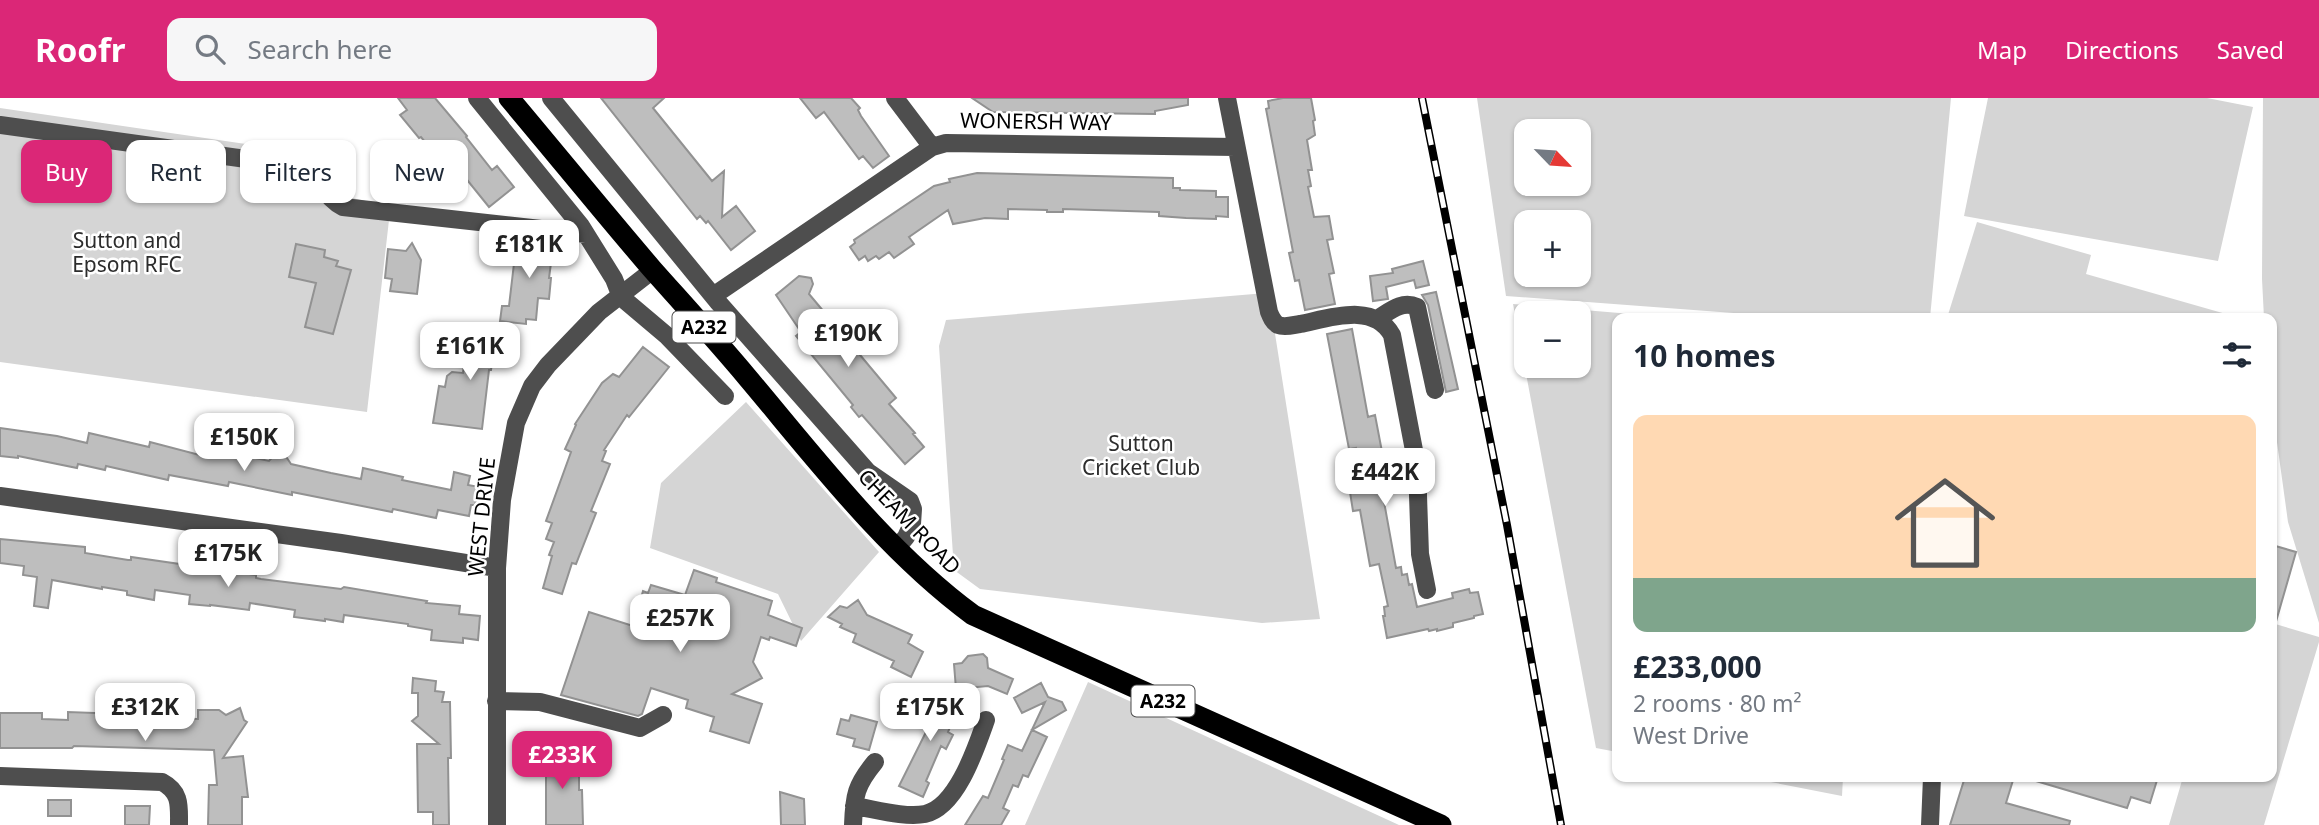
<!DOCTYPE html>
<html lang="en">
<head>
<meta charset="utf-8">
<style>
	:root { --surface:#fff; --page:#f6f6f7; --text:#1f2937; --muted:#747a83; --line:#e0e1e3; --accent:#db2777 }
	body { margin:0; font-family:"Noto Sans",sans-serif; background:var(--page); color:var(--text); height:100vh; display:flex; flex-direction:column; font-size:26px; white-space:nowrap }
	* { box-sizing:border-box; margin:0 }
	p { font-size:23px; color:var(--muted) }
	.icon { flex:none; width:38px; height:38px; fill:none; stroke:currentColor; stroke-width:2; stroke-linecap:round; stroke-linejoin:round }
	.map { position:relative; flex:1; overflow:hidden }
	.side { position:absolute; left:1612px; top:215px; width:665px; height:469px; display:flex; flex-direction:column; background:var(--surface); border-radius:14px; box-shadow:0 2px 5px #0004 }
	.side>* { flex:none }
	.top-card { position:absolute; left:21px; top:42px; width:665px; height:63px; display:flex; gap:14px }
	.needle { width:46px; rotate:115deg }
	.buttons { position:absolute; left:1514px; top:21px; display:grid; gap:14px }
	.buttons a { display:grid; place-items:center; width:77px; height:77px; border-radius:14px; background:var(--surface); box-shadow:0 2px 5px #0004; font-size:35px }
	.price { position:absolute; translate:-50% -60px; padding:0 16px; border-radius:14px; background:#fff; color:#222; font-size:23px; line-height:46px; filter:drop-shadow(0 2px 4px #0008) }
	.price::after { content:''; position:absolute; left:50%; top:42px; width:21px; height:16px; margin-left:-10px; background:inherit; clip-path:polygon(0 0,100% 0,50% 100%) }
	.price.active { background:var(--accent); color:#fff }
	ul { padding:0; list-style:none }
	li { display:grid; align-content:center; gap:14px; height:371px; padding:0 21px }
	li+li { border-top:2px solid var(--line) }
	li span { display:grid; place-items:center; height:217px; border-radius:14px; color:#555 }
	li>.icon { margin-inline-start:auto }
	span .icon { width:126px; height:126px; fill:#fffc; stroke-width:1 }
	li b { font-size:30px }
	h2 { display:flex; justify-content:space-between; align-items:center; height:84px; padding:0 21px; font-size:30px }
	.pill { padding:0 24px; border-radius:14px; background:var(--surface); box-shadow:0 2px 5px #0004; font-size:24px; line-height:63px }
	.pill.active { background:var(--accent); color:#fff }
	header { display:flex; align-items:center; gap:42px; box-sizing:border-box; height:98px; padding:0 35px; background:var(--accent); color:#fff }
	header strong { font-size:33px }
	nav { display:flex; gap:38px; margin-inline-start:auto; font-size:24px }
	.search { width:490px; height:63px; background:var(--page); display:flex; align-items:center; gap:18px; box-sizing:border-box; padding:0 24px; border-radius:14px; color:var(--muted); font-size:26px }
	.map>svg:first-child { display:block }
	.green { fill:#d5d5d5; fill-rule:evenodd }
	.building { fill:#bebebe; stroke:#929292; stroke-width:2 }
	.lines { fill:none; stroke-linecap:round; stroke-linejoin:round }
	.minor { stroke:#4e4e4e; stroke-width:18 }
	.highway { stroke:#000; stroke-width:21 }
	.rail-casing { stroke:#000; stroke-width:8 }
	.rail { stroke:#fff; stroke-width:5; stroke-dasharray:16; stroke-linecap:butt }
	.labels { text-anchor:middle; stroke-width:5; stroke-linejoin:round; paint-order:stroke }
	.shield { fill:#fff; stroke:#4c4c4c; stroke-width:2 }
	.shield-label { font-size:19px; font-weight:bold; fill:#000 }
	.street-label { font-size:21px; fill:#000; stroke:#fff }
	.park-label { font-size:21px; fill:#2c2c2c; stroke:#fff }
</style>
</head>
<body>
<header>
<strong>Roofr</strong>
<div class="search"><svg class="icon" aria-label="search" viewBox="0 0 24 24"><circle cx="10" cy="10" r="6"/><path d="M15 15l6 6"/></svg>Search here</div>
<nav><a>Map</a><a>Directions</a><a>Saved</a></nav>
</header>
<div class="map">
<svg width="2319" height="727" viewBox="0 0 2319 727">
	<rect width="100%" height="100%" fill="#fff"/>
	<path class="green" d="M1477,0H1951L1930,220H1801L1506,198ZM1526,33H1578V86H1526ZM1526,124H1578V177H1526Z
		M1988,0H2207L2253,9L2218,163L1964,118Z
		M2263,0H2319V525L2288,424L2272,308V220H2264L2262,181Z
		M0,10L293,53L330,95L383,107L389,122L367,314L0,264Z
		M1977,124L2091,157L2086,176L2240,220H1947Z
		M1266,195L1273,223L1320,521L1262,525L980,491L954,472L939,248L946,222Z
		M1513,206L1679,220H1617V654L1596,650ZM1526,215H1578V268H1526Z
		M746,304L879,454L801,543L778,496L650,450L661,385Z
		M2272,525L2319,539V544L2264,727H2169L2183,679H2272Z
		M1088,584L1399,727H1025Z
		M1745,679H1843L1842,698Z"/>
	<path class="building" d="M398,0H435L467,38L466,39L492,72L497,68L514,89L489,109L464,78L460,82L441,58L438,60L421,39L419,40L400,17L407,12Z
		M601,0H664L653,10L712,83L724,73L722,119L736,108L755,133L731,152L708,123L706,125L700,118L697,121Z
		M800,0H851L860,10L858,12L861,18L889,58L873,70L863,58L859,61L824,14L816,20Z
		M972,0H1188V7L1155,13V16L993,14Z
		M1283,0H1311L1315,22L1313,23L1315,37L1307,42L1312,72H1308L1311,88L1308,89L1314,119L1329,118L1333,141L1327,142L1334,175L1329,176L1335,206L1305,212L1299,182L1295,183L1289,155L1293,154L1266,11L1269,10L1268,3Z
		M977,75L1173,80V90H1180V92L1216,93V99H1228V119L1216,118V121L1186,120L1159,118V114L1063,111V114H1047V112L1008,111V121L985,120L953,126L948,112L909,139L914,146L894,160L889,154L879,161L876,158L868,163L865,158L859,162L850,149L855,145L854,142L934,88L950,84L949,81Z
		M517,140L549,143V150H553L549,180H551L549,201L538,200L536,222L526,221V226L500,223L502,208H509Z
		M412,145L421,162L417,196L390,193L392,181L385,180L388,151L406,153Z
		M296,146L325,152L324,159L338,163L336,168L351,172L333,236L305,229L316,185L289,179Z
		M1423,163L1429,187L1416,190L1414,182L1386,189L1388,201L1373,203L1370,178L1393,175L1392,171Z
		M799,178L811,180L813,186L809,196L896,300L889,306L915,335L913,336L924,349L905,366L862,317L859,319L851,309L853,307L796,238L801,234L776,197Z
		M1436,194L1458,291L1446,294L1428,207L1422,197Z
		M476,230L507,233L505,259L493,258L491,272H489L482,331L433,325L439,288L445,289L447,278L452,274L463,275L467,242H475Z
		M1352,231L1368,319L1375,317L1383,359L1386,375L1379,376L1396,470L1401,469L1402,477L1407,476L1409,487L1412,486L1417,509L1453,500L1452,495L1469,491L1470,495L1478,494L1483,516L1474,518V520L1453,525V529L1437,533V531L1429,533L1428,531L1387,540L1383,518H1385L1384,509L1388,508L1379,466L1370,468L1360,412L1353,413L1349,388L1362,383L1356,350L1349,351L1327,236Z
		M643,249L669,269L629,319L627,317L604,352L606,353L602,363L610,366L591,413L596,415L576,466L572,465L562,496L543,490L552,458L549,457L554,444L546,441L552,425L546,423L571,354L565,351L576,327L575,326L602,285L613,276L619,279Z
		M0,330L57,338L87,345L89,335L149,349L150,344L207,359V355L217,358L229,348L233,355L269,363L277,354L285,357L291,366L331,375L361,381L363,370L403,379L402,382L451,392L454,374L470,378L468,387L479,389L475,407H471L469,418L438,412L436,420L393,411L392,414L292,394V397L229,384L228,388L169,377L168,382L106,368L105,372L78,366L77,370L18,358V360L0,358Z
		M0,441L85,449V455L128,462H131V459L256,477V480L261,481L341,491L344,489L427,503L426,505L460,508L459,516L480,518L478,542L463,540V545L431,542L432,532L408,528V526L344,517L343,524L325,521V523L294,519L295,512L250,505L249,512L210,507V508L189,506L190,497L155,492L154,502L127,497V493L102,489V491L52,482L48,510L34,508L37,479L23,477L24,468L0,465Z
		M2272,447L2296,454L2275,527L2272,526Z
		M694,472L717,480L716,484L772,503L768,517L802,530L796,548L770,539L769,542L761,539L753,564L762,580L732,596L762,606L749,645L710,633L714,619L686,610L688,602L651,590L642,616L638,618L561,597L589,514L633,528L643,493L648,495L651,487L685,497Z
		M858,502L867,517L912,537L908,545L923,554L911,579L891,569L894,563L853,544L856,536L840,529L842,526L828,519L840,508L847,510Z
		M983,556L987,560L988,570L1013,581L1007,596L988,588L956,591L954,566L962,565L968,558Z
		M413,580L436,583L435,593L444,594L442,604H450L451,660H448L449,727H433V714H418L417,646H439L412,623L418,618V595H412Z
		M1041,585L1048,599L1062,604L1066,612L1032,632L1047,639L1028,679L1023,677L1018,689L1013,687L1003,710L1009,713L1001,727H965L983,698L988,700L1004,662L1002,661L1008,647L1022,653L1045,604L1022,615L1014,600Z
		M936,588L951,595L943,612L955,617L948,634L953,637L946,651L941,648L926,683L929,685L923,699L899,688L928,630L920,627Z
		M122,609L160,611L161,620L198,621V612H219L226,617L240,610L244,622L247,624L223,660L243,658L248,699H242V727H208L209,687H217L214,652L74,648L72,650H0V615H42V621L68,622V614L122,616Z
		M851,617L877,624L869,652L853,648L855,641L837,636L841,621L849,623Z
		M566,650L568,652V677H579V692H582L583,727H546V660H548V651Z
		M1965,679H2014L2006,705L2070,723L2069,727H1950Z
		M2037,679H2158L2150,705L2131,699L2127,710L2036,683Z
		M780,694L804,701L805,727H781Z
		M48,702H71V718H48Z
		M125,708H150L149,727H125Z"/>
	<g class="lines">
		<path class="minor" d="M477,0L581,128L614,181L621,199L666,237L725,298
			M551,0L718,204L868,374L910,403L913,411L912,426L906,439L896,451
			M895,0L932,49
			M1227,0L1269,214C1271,219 1273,224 1278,227C1285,230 1293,227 1300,226C1330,220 1374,204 1392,237L1417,368L1420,456L1427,492
			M0,27L297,68C317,74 324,100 343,109L586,136
			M713,198L932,49L946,45L1236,49
			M1377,221C1390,213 1402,202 1417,209L1435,292
			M0,398L341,445L497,470
			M496,603L540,604L640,630L663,617
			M0,678L162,684C181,694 179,708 179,727
			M854,708C874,711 905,720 925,716C957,709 976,650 986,622
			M497,727V470L502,402L516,325L532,288L548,267L599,214L653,172
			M853,727C854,697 856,687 875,664
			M1930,727L1932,679"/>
		<path class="highway" d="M509,0C557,57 604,115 652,171C684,207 716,242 747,279C817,362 885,452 973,517L1441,727"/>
		<g class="rail-casing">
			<path id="rail" d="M1422,0L1507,427L1561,727"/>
		</g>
		<use href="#rail" class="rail"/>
	</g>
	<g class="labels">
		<g class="shield">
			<rect x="672.5" y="213.5" width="63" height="31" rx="5"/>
			<rect x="1131.5" y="587.5" width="63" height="31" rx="5"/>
		</g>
		<g class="shield-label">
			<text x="704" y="236">A232</text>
			<text x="1163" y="610">A232</text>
		</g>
		<g class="street-label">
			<text transform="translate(1036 24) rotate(1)" y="7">WONERSH WAY</text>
			<text transform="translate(482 419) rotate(-84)" y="7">WEST DRIVE</text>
			<text transform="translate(909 424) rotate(46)" y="7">CHEAM ROAD</text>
		</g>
		<g class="park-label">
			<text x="127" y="150">Sutton and<tspan x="127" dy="24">Epsom RFC</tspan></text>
			<text x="1141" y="353">Sutton<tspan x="1141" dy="24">Cricket Club</tspan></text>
		</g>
	</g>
</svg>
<div class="buttons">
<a><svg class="needle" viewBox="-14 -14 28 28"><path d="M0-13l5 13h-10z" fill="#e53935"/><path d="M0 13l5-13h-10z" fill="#747a83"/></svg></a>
<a>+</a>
<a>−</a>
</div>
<b class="price" style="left:529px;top:182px">£181K</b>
<b class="price" style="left:848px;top:271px">£190K</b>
<b class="price" style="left:470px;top:284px">£161K</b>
<b class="price" style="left:244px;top:375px">£150K</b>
<b class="price" style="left:1385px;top:410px">£442K</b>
<b class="price" style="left:228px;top:491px">£175K</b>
<b class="price" style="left:680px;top:556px">£257K</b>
<b class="price" style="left:145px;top:645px">£312K</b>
<b class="price" style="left:930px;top:645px">£175K</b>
<b class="price active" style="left:562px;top:693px">£233K</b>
<div class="top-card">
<a class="pill active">Buy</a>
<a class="pill">Rent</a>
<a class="pill">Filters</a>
<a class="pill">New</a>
</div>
<section class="side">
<h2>10 homes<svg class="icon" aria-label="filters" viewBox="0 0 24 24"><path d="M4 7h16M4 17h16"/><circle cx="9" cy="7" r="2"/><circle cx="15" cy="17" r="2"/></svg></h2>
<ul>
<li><span style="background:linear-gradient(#ffd9b3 75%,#7fa58c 0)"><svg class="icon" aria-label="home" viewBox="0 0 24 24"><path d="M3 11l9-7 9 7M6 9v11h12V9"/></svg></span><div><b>£233,000</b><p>2 rooms · 80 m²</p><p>West Drive</p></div></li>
</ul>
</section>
</div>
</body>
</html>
